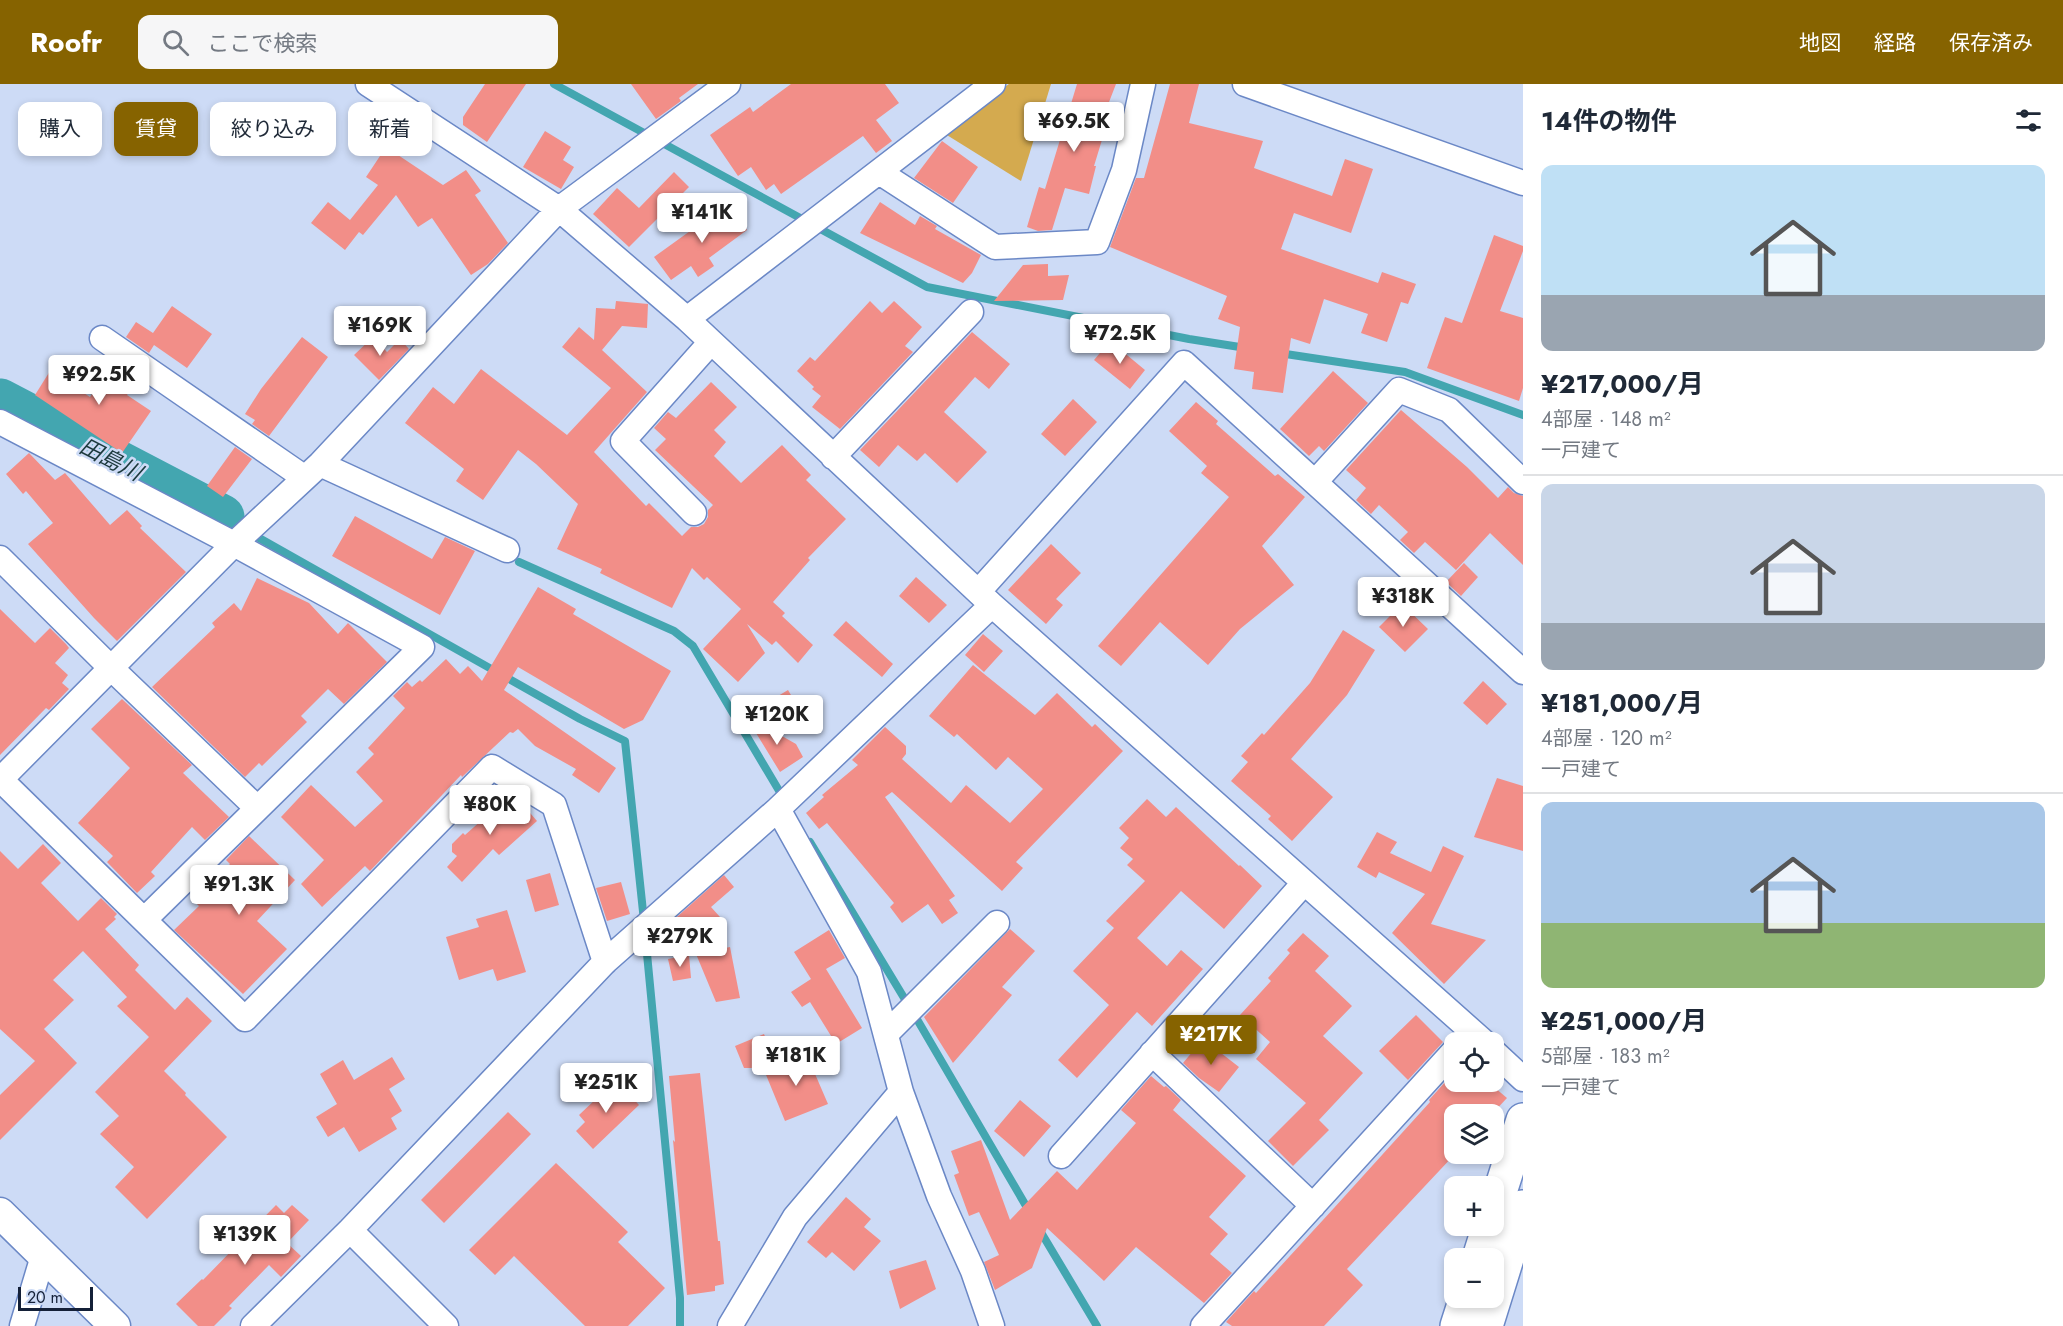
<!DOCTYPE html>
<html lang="ja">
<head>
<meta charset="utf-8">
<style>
	:root { --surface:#fff; --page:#f6f6f7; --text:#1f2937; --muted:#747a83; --line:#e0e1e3; --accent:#866300 }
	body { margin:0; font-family:Jost,"Noto Sans JP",sans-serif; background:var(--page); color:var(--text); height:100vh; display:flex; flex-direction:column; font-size:22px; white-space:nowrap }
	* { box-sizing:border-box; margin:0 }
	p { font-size:20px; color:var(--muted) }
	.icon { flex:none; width:33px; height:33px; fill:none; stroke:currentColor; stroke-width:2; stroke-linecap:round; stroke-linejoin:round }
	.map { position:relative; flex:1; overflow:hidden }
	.details { display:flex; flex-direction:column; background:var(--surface); width:540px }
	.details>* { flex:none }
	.hud { position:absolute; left:18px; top:18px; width:570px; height:54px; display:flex; gap:12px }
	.buttons { position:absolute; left:1444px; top:948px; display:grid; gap:12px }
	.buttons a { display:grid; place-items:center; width:60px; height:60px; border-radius:12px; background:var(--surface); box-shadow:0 3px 9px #0003; font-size:30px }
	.scale { position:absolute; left:18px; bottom:15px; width:75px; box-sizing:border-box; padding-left:6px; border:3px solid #142038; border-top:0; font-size:16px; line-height:21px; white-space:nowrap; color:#142038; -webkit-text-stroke:4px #cddbf6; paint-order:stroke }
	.price { position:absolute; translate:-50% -51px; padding:0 14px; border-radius:6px; background:#fff; color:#222; font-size:20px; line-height:39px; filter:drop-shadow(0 2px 3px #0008) }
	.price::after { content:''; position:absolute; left:50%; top:36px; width:18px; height:14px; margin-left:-9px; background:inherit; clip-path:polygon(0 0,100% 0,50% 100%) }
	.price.on { background:var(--accent); color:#fff }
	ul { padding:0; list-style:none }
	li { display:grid; align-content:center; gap:12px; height:318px; padding:0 18px }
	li+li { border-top:2px solid var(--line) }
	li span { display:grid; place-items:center; height:186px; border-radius:12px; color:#555 }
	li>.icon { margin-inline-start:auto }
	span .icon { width:108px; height:108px; fill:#fffc; stroke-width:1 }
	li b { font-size:26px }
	h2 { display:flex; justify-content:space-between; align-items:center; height:72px; padding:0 18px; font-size:26px }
	.pill { padding:0 21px; border-radius:12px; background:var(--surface); box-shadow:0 3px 9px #0003; font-size:21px; line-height:54px }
	.pill.on { background:var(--accent); color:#fff }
	header { display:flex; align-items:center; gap:36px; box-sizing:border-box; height:84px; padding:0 30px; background:var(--accent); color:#fff }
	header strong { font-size:28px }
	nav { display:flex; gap:33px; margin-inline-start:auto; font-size:21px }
	.search { width:420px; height:54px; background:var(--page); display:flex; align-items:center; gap:15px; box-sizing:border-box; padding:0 21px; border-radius:12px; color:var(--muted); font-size:22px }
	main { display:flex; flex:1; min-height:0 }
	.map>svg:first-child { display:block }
	.green { fill:#d4aa4f }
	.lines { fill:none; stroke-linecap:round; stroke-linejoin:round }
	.stream { stroke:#43a6b0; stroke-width:8 }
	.river { stroke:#43a6b0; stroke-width:45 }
	.building { fill:#f28e88 }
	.minor-casing { stroke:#6b88c6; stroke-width:27 }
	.tertiary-casing { stroke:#6b88c6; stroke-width:33 }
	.trunk-casing { stroke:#6b88c6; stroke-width:36 }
	.minor { stroke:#fff; stroke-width:24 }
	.tertiary { stroke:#fff; stroke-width:30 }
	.trunk { stroke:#fff; stroke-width:33 }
	.labels { text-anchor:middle; stroke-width:5; stroke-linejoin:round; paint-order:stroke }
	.water-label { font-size:22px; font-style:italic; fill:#1b393c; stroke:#cddbf6 }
</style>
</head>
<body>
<header>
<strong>Roofr</strong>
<div class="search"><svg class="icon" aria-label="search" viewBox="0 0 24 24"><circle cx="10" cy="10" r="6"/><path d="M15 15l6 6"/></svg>ここで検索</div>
<nav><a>地図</a><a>経路</a><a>保存済み</a></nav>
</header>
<main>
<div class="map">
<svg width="1523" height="1242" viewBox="0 0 1523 1242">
	<rect width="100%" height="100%" fill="#cddbf6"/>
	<path class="green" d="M1009,0H1051L1021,97L942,48Z"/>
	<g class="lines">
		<path class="stream" d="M554,0L927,203L1189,255L1246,264
			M1279,269L1405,288L1523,331
			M222,433L580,635L625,657L644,837
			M519,478L674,547L693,562L784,715
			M810,758L918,937L1029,1127
			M645,849L680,1214V1242
			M1039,1145L1097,1242"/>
		<path class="river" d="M0,317L222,433"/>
	</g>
	<path class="building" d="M485,0H526L487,58L463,41V33Z
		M631,0H698L679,14L681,17L656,35Z
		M791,0H885L899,19L876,36L892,57L876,69L863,52L781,110L774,100L766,106L751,83L738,92L710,51L750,23L753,28Z
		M1077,0H1116L1099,44L1105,46L1094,82H1096L1089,110L1065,104L1052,146L1038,147L1027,143L1039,103L1045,105Z
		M1170,0H1199L1189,39L1263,57L1254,84L1332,112L1345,75L1373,85L1351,149L1294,129L1281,165L1378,199L1382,188L1416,200L1408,220L1401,218L1387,258L1361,249L1368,230L1324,215L1310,260L1291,254L1283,309L1252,305L1254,288L1234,285L1240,243L1218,235L1227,212L1110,163L1136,94H1144Z
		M545,47L571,63L563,76L574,83L561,105L523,83Z
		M942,57L978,83L953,119L914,94Z
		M386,63L443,101L466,86L481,107L475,111L508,159L488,180L471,191L432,134L418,143L396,111L363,151L359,148L345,166L311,139L328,118L350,136L378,101L366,93Z
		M674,88L689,103L629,163L593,130L617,104L639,124Z
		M880,118L915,141L920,132L937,142L935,145L981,171L972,189L963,199L860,149Z
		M729,119L747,146L709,174L714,182L698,193L691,182L671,196L654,173Z
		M1494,151L1523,162V167L1500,227L1523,234V304L1519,317L1427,284L1445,233L1462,239Z
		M1048,180V192L1069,191L1063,216L994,217L1023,181Z
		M616,217L648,220L647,244L622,242L602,266L647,308L594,368L646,422L649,419L682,452L691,443H698L704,440L708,433V426L713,421L655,366L666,355L654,344L668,328L676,334L711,298L737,323L714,346L726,358L714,372L741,399L782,361L811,391L806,396L846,435L808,474L810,476L773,518L785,529L782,532L813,561L798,579L776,557L772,561L747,540L765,569L738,598L703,565L741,525L707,493L704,496L692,484L672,524L600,489L602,485L557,465L578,420L536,380L518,366L483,416L456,397L464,385L405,339L433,303L454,320L481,285L567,351L611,304L562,263L579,243L594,256L596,224L615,225Z
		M870,217L882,229L894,217L922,243L905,262L913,268L840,345L812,323L821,312L812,305L814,303L797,287L810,273L815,277Z
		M172,222L212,250L187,284L154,261L149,269L126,253L136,238L153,249Z
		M972,248L1010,280L989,305L975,293L944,328L987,368L957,399L925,369L917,377L898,361L879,383L860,366Z
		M302,253L328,273L269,352L252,340L255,336L245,330L261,305Z
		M373,253L387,268L400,255L409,265L379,296L354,271Z
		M1110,257L1145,286L1130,305L1094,276Z
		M113,279L133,293L131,296L135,299L127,311L151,327L122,369L35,311L50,287L90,313Z
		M1333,287L1368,319L1324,367L1319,362L1309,372L1280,345Z
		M1073,315L1097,338L1065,372L1041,350Z
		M1196,318L1218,337L1216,340L1275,392L1278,390L1305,413L1262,462L1294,501L1240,545L1208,581L1160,538L1121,582L1098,562L1229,413L1201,389L1207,382L1169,347Z
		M1401,326L1467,383L1498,414L1508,403L1514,409L1523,412V481L1490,449L1456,486L1425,458L1414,469L1400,456L1408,448L1379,421L1371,430L1356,416L1366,404L1346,386Z
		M235,363L252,375L223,413L207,402Z
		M29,369L55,396L65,389L110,441L127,426L142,442L140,444L186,488L117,557L94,534L28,460L53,439L26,407L23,410L6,390Z
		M355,432L432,475L445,453L475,467L440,531L332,472Z
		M1051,460L1081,489L1056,515L1063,521L1046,540L1008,506Z
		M1464,479L1478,493L1461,512L1446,498Z
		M916,493L947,521L929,539L899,512Z
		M257,494L309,519L338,550L348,539L387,578L344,620L328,605L301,632L307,638L262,682L259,679L245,693L152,603L215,543L212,539L234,519L241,527Z
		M538,503L576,525L573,530L671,587L643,636L624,645L518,583L504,606L616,684L599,709L572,691L576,685L535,662L518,645L513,649L510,648L462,693L461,691L370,787L365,782L322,823L301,800L324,776L281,733L311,701L355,743L383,717L356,688L374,670L368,664L405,624L393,612L407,598L412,603L420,596L422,598L446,575L460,590L468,582L482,597Z
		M1402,520L1428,545L1405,568L1379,543Z
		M0,525L35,559L50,544L66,560L69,564L55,579L68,591L62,599L69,605L49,626L46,624L0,671Z
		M846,537L893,580L882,593L833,551Z
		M1343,546L1375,566L1347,611L1291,675L1333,713L1292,757L1268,735L1271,732L1231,697L1248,678L1241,672L1262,649L1264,651L1310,599Z
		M983,550L1003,567L984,588L965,571Z
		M973,581L1035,631L1057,609L1092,643L1095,640L1123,667L1016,778L1023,784L1002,807L892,708L885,713L955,812L949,816L958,829L942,840L928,820L902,839L890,823L894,819L827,739L819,745L806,729L824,713L822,711L858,681L852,676L885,643L906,662V670L902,675L951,719L966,701L1010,739L1043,705L1008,673L996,686L957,650L954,653L929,632Z
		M1483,597L1507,620L1487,641L1463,619Z
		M788,606L807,638L792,647L763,621Z
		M122,615L192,681L183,689L229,733L205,756L192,743L151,788L155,792L137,809L107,778L113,772L78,739L130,684L91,645Z
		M745,631L796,660L803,673L780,688Z
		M1497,694L1523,702V767L1474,753Z
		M510,711L518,715L537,737L499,771L493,765L462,798L447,783L457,772L452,768V760L463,749L465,751Z
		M1147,715L1166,733L1176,723L1239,782L1240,781L1262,802L1224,845L1181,807L1137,854L1167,882L1181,866L1203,885L1152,942L1137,928L1077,994L1058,976L1109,921L1073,887L1114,844L1106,837L1145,797L1127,781L1133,775L1120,764L1129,754L1119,744Z
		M1377,748L1397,758L1390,769L1431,788L1443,762L1464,772L1431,840L1486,856L1444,900L1392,849L1425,810L1379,788L1376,794L1357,783Z
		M249,752L295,796L257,837L287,865L243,910L174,846L199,822L193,816L230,780L226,776Z
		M43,760L61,779L41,799L78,837L101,814L117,830L114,833L116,835L105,845L139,881L135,886L175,926L187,913L212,937L164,987L186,1009L185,1011L227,1053L147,1135L115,1103L134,1083L100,1050L119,1032L95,1008L149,953L117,922L127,913L83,867L53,896L74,916L44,945L77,979L0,1056V1011L35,977L0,945V767L18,785Z
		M550,789L559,821L535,828L526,796Z
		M724,791L734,803L711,823L720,833L691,857L685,842L660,848Z
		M621,798L630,830L607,837L596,804Z
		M507,826L526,888L497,897L493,885L459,896L446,853L479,843L476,835Z
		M1010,845L1035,867L1002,903L1012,911L953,979L924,933Z
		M829,846L845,874L826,885L862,944L836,960L810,918L802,923L791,908L811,895L794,868Z
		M1303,849L1329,872L1315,887L1352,922L1323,952L1363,989L1319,1036L1329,1046L1293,1082L1268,1057L1306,1019L1256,975L1270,958L1240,931L1271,897L1268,894L1290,869L1287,866Z
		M730,863L740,914L716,918L696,870Z
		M689,871L691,894L673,897L668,875Z
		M1416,931L1443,958L1408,996L1379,967Z
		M764,950L774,974L752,984H744L735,962Z
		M1203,955L1239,983L1219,1008L1199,994L1183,979Z
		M806,969L828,1020L785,1037L764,986Z
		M392,973L405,995L389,1005L402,1027L391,1034L397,1045L359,1068L344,1043L328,1053L316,1033L337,1020L320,990L343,976L354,996Z
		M1455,987V998H1488L1507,1014L1492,1030H1455V1070L1347,1185L1363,1201L1324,1242H1232L1226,1238L1254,1207L1256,1209L1334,1124L1430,1018L1429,1016Z
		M700,989L718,1157H720L724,1200L715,1202V1207L687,1211L673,1056L675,1058L669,992Z
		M1151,992L1164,1003L1166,1002L1181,1016L1173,1026L1246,1092L1209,1133L1228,1150L1210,1170L1232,1189L1204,1219L1136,1163L1104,1197L1047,1144L1032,1184L995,1206L984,1178L999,1171L979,1128L969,1132L954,1091L959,1089L951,1067L981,1056L1010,1136L1057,1087L1077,1106L1136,1039L1121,1026Z
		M616,996L639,1021L593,1065L576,1047L585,1038L579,1031Z
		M1020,1016L1051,1042L1024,1073L994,1047Z
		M508,1028L531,1050L444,1139L421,1116Z
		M556,1079L628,1148L618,1158L665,1204L628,1242H585L514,1172L495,1191L469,1166Z
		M846,1113L871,1135L864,1143L881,1157L854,1187L832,1168L826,1174L807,1158Z
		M276,1121L284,1129L292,1121L309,1136L287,1159L301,1172L281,1193L269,1181L229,1222L232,1224L214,1242H198L176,1220L202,1195L203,1196Z
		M926,1176L936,1205L900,1225L889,1187Z"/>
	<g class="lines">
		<g class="minor-casing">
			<path id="minor" d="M368,0L559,125L687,235L992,521L1484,958
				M1245,0L1523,99
				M879,88L995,163L1097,158L1124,86L1143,0
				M687,235L993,0
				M102,254L305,394
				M0,338L234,460L422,563L144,836
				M833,373L971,228
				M320,380L507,466
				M1315,398L1399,306L1449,326L1523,398
				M694,429L623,357L711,258
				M0,474L111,584L257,724
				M979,507L1184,279L1523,588
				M0,695L245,935L492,683L554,721L605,878
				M0,696L234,460L320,380L559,125L728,0
				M778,725L869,888L901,1008L939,1112L973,1187L992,1242
				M886,950L997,839
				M1494,968L1523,995
				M1152,969L1313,1122
				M1061,1072L1304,799
				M350,1146L446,1242
				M22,1242L43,1172
				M253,1242L350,1146L605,878L778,725L992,521
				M730,1242L795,1133L901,1008
				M1203,1242L1455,966"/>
		</g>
		<g class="tertiary-casing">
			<path id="tertiary" d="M0,1129L115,1242"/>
		</g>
		<g class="trunk-casing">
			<path id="trunk" d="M1494,1127L1523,1036
				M1479,1174L1489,1142
				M1457,1242L1466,1214
				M1486,1242L1523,1123"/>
		</g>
		<use href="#minor" class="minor"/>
		<use href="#tertiary" class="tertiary"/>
		<use href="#trunk" class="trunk"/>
	</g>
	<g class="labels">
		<g class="water-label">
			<text transform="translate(111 375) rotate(27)" y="8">田島川</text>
		</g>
	</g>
</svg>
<div class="buttons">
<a><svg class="icon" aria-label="locate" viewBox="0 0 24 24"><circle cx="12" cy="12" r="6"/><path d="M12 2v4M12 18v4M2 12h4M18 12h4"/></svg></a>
<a><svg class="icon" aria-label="layers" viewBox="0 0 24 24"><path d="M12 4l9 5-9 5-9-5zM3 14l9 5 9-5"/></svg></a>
<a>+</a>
<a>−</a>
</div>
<div class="scale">20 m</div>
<b class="price" style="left:1074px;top:69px">¥69.5K</b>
<b class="price" style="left:702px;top:160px">¥141K</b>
<b class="price" style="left:380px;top:273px">¥169K</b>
<b class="price" style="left:1120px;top:281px">¥72.5K</b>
<b class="price" style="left:99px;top:322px">¥92.5K</b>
<b class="price" style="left:1403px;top:544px">¥318K</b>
<b class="price" style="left:777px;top:662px">¥120K</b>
<b class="price" style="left:490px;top:752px">¥80K</b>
<b class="price" style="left:239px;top:832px">¥91.3K</b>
<b class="price" style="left:680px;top:884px">¥279K</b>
<b class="price on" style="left:1211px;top:982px">¥217K</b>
<b class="price" style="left:796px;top:1003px">¥181K</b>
<b class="price" style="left:606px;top:1030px">¥251K</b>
<b class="price" style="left:245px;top:1182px">¥139K</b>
<div class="hud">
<a class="pill">購入</a>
<a class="pill on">賃貸</a>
<a class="pill">絞り込み</a>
<a class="pill">新着</a>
</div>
</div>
<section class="details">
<h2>14件の物件<svg class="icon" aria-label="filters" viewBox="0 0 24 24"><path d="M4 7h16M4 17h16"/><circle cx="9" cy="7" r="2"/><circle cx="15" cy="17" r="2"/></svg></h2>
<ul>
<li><span style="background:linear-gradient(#bfe0f5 70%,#9aa5b1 0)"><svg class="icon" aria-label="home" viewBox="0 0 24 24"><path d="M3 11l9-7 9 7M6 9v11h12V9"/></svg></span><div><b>¥217,000/月</b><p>4部屋 · 148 m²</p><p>一戸建て</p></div></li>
<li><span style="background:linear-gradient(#c9d6e8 75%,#9aa5b1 0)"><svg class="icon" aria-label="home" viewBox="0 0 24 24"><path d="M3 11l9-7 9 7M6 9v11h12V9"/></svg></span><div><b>¥181,000/月</b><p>4部屋 · 120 m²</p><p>一戸建て</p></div></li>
<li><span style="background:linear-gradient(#a9c7e8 65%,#8fb573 0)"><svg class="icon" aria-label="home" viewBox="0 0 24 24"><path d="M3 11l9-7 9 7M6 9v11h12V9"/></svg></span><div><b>¥251,000/月</b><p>5部屋 · 183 m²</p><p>一戸建て</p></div></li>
</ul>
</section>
</main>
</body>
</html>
